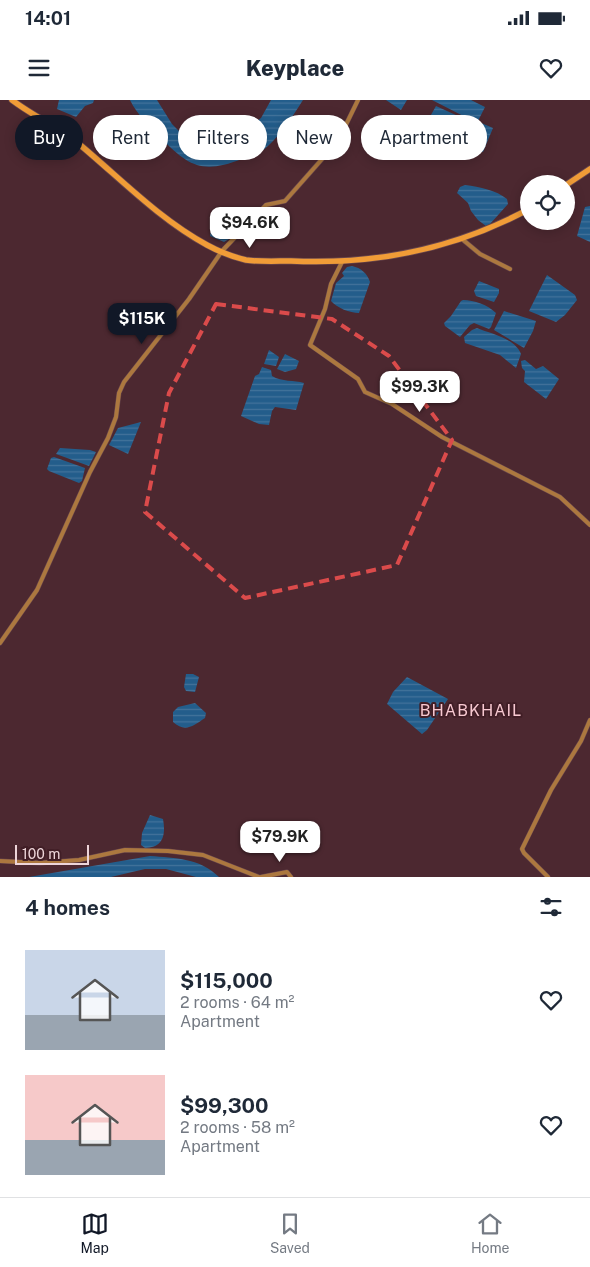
<!DOCTYPE html>
<html lang="en">
<head>
<meta charset="utf-8">
<style>
	:root { --surface:#fff; --page:#f2f2f3; --text:#1f2937; --muted:#747a83; --line:#e0e1e3; --accent:#111827 }
	body { margin:0; font-family:"Public Sans",sans-serif; background:var(--page); color:var(--text); height:100vh; display:flex; flex-direction:column; font-size:19px; white-space:nowrap }
	* { box-sizing:border-box; margin:0 }
	p { font-size:16px; color:var(--muted) }
	.icon { flex:none; width:28px; height:28px; fill:none; stroke:currentColor; stroke-width:2; stroke-linecap:round; stroke-linejoin:round }
	.map { position:relative; height:777px; overflow:hidden }
	.details { display:flex; flex-direction:column; background:var(--surface); flex:1 }
	.details>* { flex:none }
	.guide { position:absolute; left:15px; top:15px; width:560px; height:45px; display:flex; gap:10px }
	.controls { position:absolute; left:520px; top:75px; display:grid; gap:10px }
	.controls a { display:grid; place-items:center; width:55px; height:55px; border-radius:50%; background:var(--surface); box-shadow:0 2px 12px #0003; font-size:25px }
	.scale { position:absolute; left:15px; bottom:12px; width:74px; box-sizing:border-box; padding-left:5px; border:2px solid #edd5d9; border-top:0; font-size:14px; line-height:18px; white-space:nowrap; color:#edd5d9; -webkit-text-stroke:4px #411e26; paint-order:stroke }
	.price { position:absolute; translate:-50% -42px; padding:0 11px; border-radius:10px; background:#fff; color:#222; font-size:16px; line-height:32px; filter:drop-shadow(0 1px 2px #0008) }
	.price::after { content:''; position:absolute; left:50%; top:30px; width:15px; height:11px; margin-left:-8px; background:inherit; clip-path:polygon(0 0,100% 0,50% 100%) }
	.price.current { background:var(--accent); color:#fff }
	ul { padding:0; list-style:none }
	li { display:flex; align-items:center; gap:15px; height:125px; padding:0 25px }
	li span { display:grid; place-items:center; flex:none; width:140px; height:100px; border-radius:0px; color:#555 }
	li>.icon { margin-inline-start:auto }
	span .icon { width:60px; height:60px; fill:#fffc; stroke-width:1 }
	li b { font-size:21px }
	h2 { display:flex; justify-content:space-between; align-items:center; height:60px; padding:0 25px; font-size:21px }
	.tag { padding:0 18px; border-radius:22px; background:var(--surface); box-shadow:0 2px 12px #0003; font-size:18px; line-height:45px }
	.tag.current { background:var(--accent); color:#fff }
	.status { display:flex; justify-content:space-between; align-items:center; height:35px; padding:0 25px; background:var(--surface); direction:ltr }
	.status svg { height:14px; fill:currentColor }
	header { display:flex; justify-content:space-between; align-items:center; height:65px; padding:0 25px; background:var(--surface); font-size:22px; font-weight:800 }
	.dock { display:flex; justify-content:space-around; align-items:center; height:70px; border-top:1px solid var(--line); background:var(--surface); font-size:14px; color:var(--muted) }
	.dock a { display:grid; justify-items:center; gap:2px }
	.dock .current { color:var(--accent) }
	.map>svg:first-child { display:block }
	.water { fill:url(#water-rules) }
	.lines { fill:none; stroke-linecap:round; stroke-linejoin:round }
	.street-casing { stroke:#69474e; stroke-width:5 }
	.secondary-casing { stroke:#69474e; stroke-width:7 }
	.street { stroke:#ac783f; stroke-width:4 }
	.secondary { stroke:#f09c37; stroke-width:5.5 }
	.marked { fill:none; stroke:#db4b4b; stroke-width:4; stroke-dasharray:10 6; stroke-linejoin:round }
	.labels { text-anchor:middle; stroke-width:4; stroke-linejoin:round; paint-order:stroke }
	.quarter-label { font-size:16px; letter-spacing:1px; fill:#f8c9d1; stroke:#411e26 }
</style>
</head>
<body>
<div class="status"><b>14:01</b><svg viewBox="0 0 49 12"><path d="M0 12V9h3v3zM5 12V6h3v6zM10 12V3h3v9zM15 12V0h3v12zM26 1h20v11H26zM47 4h2v5h-2z"/></svg></div>
<header><svg class="icon" aria-label="menu" viewBox="0 0 24 24"><path d="M4 6h16M4 12h16M4 18h16"/></svg>Keyplace<svg class="icon" aria-label="heart" viewBox="0 0 24 24"><path d="M12 20l-8-8c-3-5 5-10 8-4 3-6 11-1 8 4z"/></svg></header>
<div class="map">
<svg width="590" height="777" viewBox="0 0 590 777">
	<defs>
		<pattern id="water-rules" width="6" height="5" patternUnits="userSpaceOnUse" patternTransform="scale(1.25)"><rect width="6" height="5" fill="#235d8b"/><path d="M0 2.5h6" fill="none" stroke="#43739b"/></pattern>
	</defs>
	<rect width="100%" height="100%" fill="#4c2830"/>
	<path class="water" d="M59,0H94L93,3L85,6L76,17L57,9Z
		M130,0H157L172,24L183,35L191,40L210,44L224,43L234,38L261,18L271,0H303C293,16 282,33 268,46C261,53 251,56 242,59C203,74 189,67 161,38C150,26 137,15 130,0Z
		M386,0H407L401,10Z
		M432,0H471L485,7L477,23Z
		M436,6L458,16L448,33L427,22Z
		M479,22L493,28L483,52L467,45Z
		M406,23L413,25L418,30C428,31 443,34 449,43L446,49C434,51 426,44 416,39L417,36L416,34L403,27Z
		M465,85C480,87 496,90 507,99L508,104L490,124L486,126L478,120L471,111L468,103L457,93L460,87Z
		M590,106V142L577,136L585,107Z
		M223,120L234,124L237,128L234,136L224,142L210,136C211,129 216,122 223,120Z
		M352,166C361,168 367,173 370,182L359,213C350,213 337,208 331,201L336,183L344,176L342,173L347,167Z
		M547,175L575,195L577,200L565,215L556,222L529,211Z
		M479,181L499,189V193L494,202L476,196L474,191Z
		M463,200C474,200 488,205 496,213L491,227L489,229L474,223L470,225L460,237L445,226L444,223L451,216L461,201Z
		M504,211L536,221L533,231L524,248L494,230Z
		M477,228C491,234 515,238 521,254L516,268L500,255L465,243L464,237L472,230Z
		M269,250L279,257L276,266L264,264Z
		M285,254L299,261L296,269L285,272L277,269Z
		M525,260L536,269L543,266L559,279L546,299L524,282L525,271L522,268L521,261Z
		M262,267L271,270L272,276C282,282 294,280 304,283L296,310L275,307L272,311L269,325L259,324L241,316L255,276L259,274Z
		M141,322L128,354L109,345L118,328Z
		M60,348L90,350L96,352L89,366L56,354Z
		M54,357L85,368L82,381L79,383L49,371L47,369L51,358Z
		M186,574H193L199,577L195,592L186,591L184,587Z
		M407,577L448,599L427,630L422,634L387,604L393,592Z
		M195,603L206,613L205,618C193,626 185,633 173,622V612L178,607Z
		M150,715L163,719C166,735 163,748 145,748L141,745L142,733Z
		M150,756C175,758 200,758 219,777H196L166,769H145L111,777H29Z"/>
	<g class="lines">
		<g class="street-casing">
			<path id="street" d="M462,139L480,154L510,169
				M342,162L331,184L325,209L310,245L358,279L365,292L392,304L442,337L560,397L590,425
				M0,543L37,490L90,372L108,338L116,317L119,293L124,282L189,199L222,151L266,105L285,101L338,41L358,0
				M0,761L40,763L79,760L125,750L168,751L203,755L259,777
				M261,777L287,772L291,777
				M548,777L524,753L522,749L551,690L581,641L590,620"/>
		</g>
		<g class="secondary-casing">
			<path id="secondary" d="M12,0C33,16 58,27 79,44C120,78 159,119 207,145C218,151 233,157 246,160C260,162 277,161 291,161C375,165 455,149 529,109
				M566,85L590,69"/>
		</g>
		<use href="#street" class="street"/>
		<use href="#secondary" class="secondary"/>
	</g>
	<path class="marked" d="M216,204L332,219L389,256L452,340L397,465L245,498L145,412L169,293Z"/>
	<g class="labels">
		<g class="quarter-label">
			<text x="471" y="616">BHABKHAIL</text>
		</g>
	</g>
</svg>
<div class="controls">
<a><svg class="icon" aria-label="locate" viewBox="0 0 24 24"><circle cx="12" cy="12" r="6"/><path d="M12 2v4M12 18v4M2 12h4M18 12h4"/></svg></a>
</div>
<div class="scale">100 m</div>
<b class="price" style="left:250px;top:149px">$94.6K</b>
<b class="price current" style="left:142px;top:245px">$115K</b>
<b class="price" style="left:420px;top:313px">$99.3K</b>
<b class="price" style="left:280px;top:763px">$79.9K</b>
<div class="guide">
<a class="tag current">Buy</a>
<a class="tag">Rent</a>
<a class="tag">Filters</a>
<a class="tag">New</a>
<a class="tag">Apartment</a>
</div>
</div>
<section class="details">
<h2>4 homes<svg class="icon" aria-label="filters" viewBox="0 0 24 24"><path d="M4 7h16M4 17h16"/><circle cx="9" cy="7" r="2"/><circle cx="15" cy="17" r="2"/></svg></h2>
<ul>
<li><span style="background:linear-gradient(#c9d6e8 65%,#9aa5b1 0)"><svg class="icon" aria-label="home" viewBox="0 0 24 24"><path d="M3 11l9-7 9 7M6 9v11h12V9"/></svg></span><div><b>$115,000</b><p>2 rooms · 64 m²</p><p>Apartment</p></div><svg class="icon" aria-label="heart" viewBox="0 0 24 24"><path d="M12 20l-8-8c-3-5 5-10 8-4 3-6 11-1 8 4z"/></svg></li>
<li><span style="background:linear-gradient(#f6c9c9 65%,#9aa5b1 0)"><svg class="icon" aria-label="home" viewBox="0 0 24 24"><path d="M3 11l9-7 9 7M6 9v11h12V9"/></svg></span><div><b>$99,300</b><p>2 rooms · 58 m²</p><p>Apartment</p></div><svg class="icon" aria-label="heart" viewBox="0 0 24 24"><path d="M12 20l-8-8c-3-5 5-10 8-4 3-6 11-1 8 4z"/></svg></li>
</ul>
</section>
<nav class="dock">
<a class="current"><svg class="icon" aria-label="map" viewBox="0 0 24 24"><path d="M3 6l6-2 6 2 6-2v14l-6 2-6-2-6 2zM9 4v14M15 6v14"/></svg>Map</a>
<a><svg class="icon" aria-label="saved" viewBox="0 0 24 24"><path d="M7 4h10v16l-5-4-5 4z"/></svg>Saved</a>
<a><svg class="icon" aria-label="home" viewBox="0 0 24 24"><path d="M3 11l9-7 9 7M6 9v11h12V9"/></svg>Home</a>
</nav>
</body>
</html>
